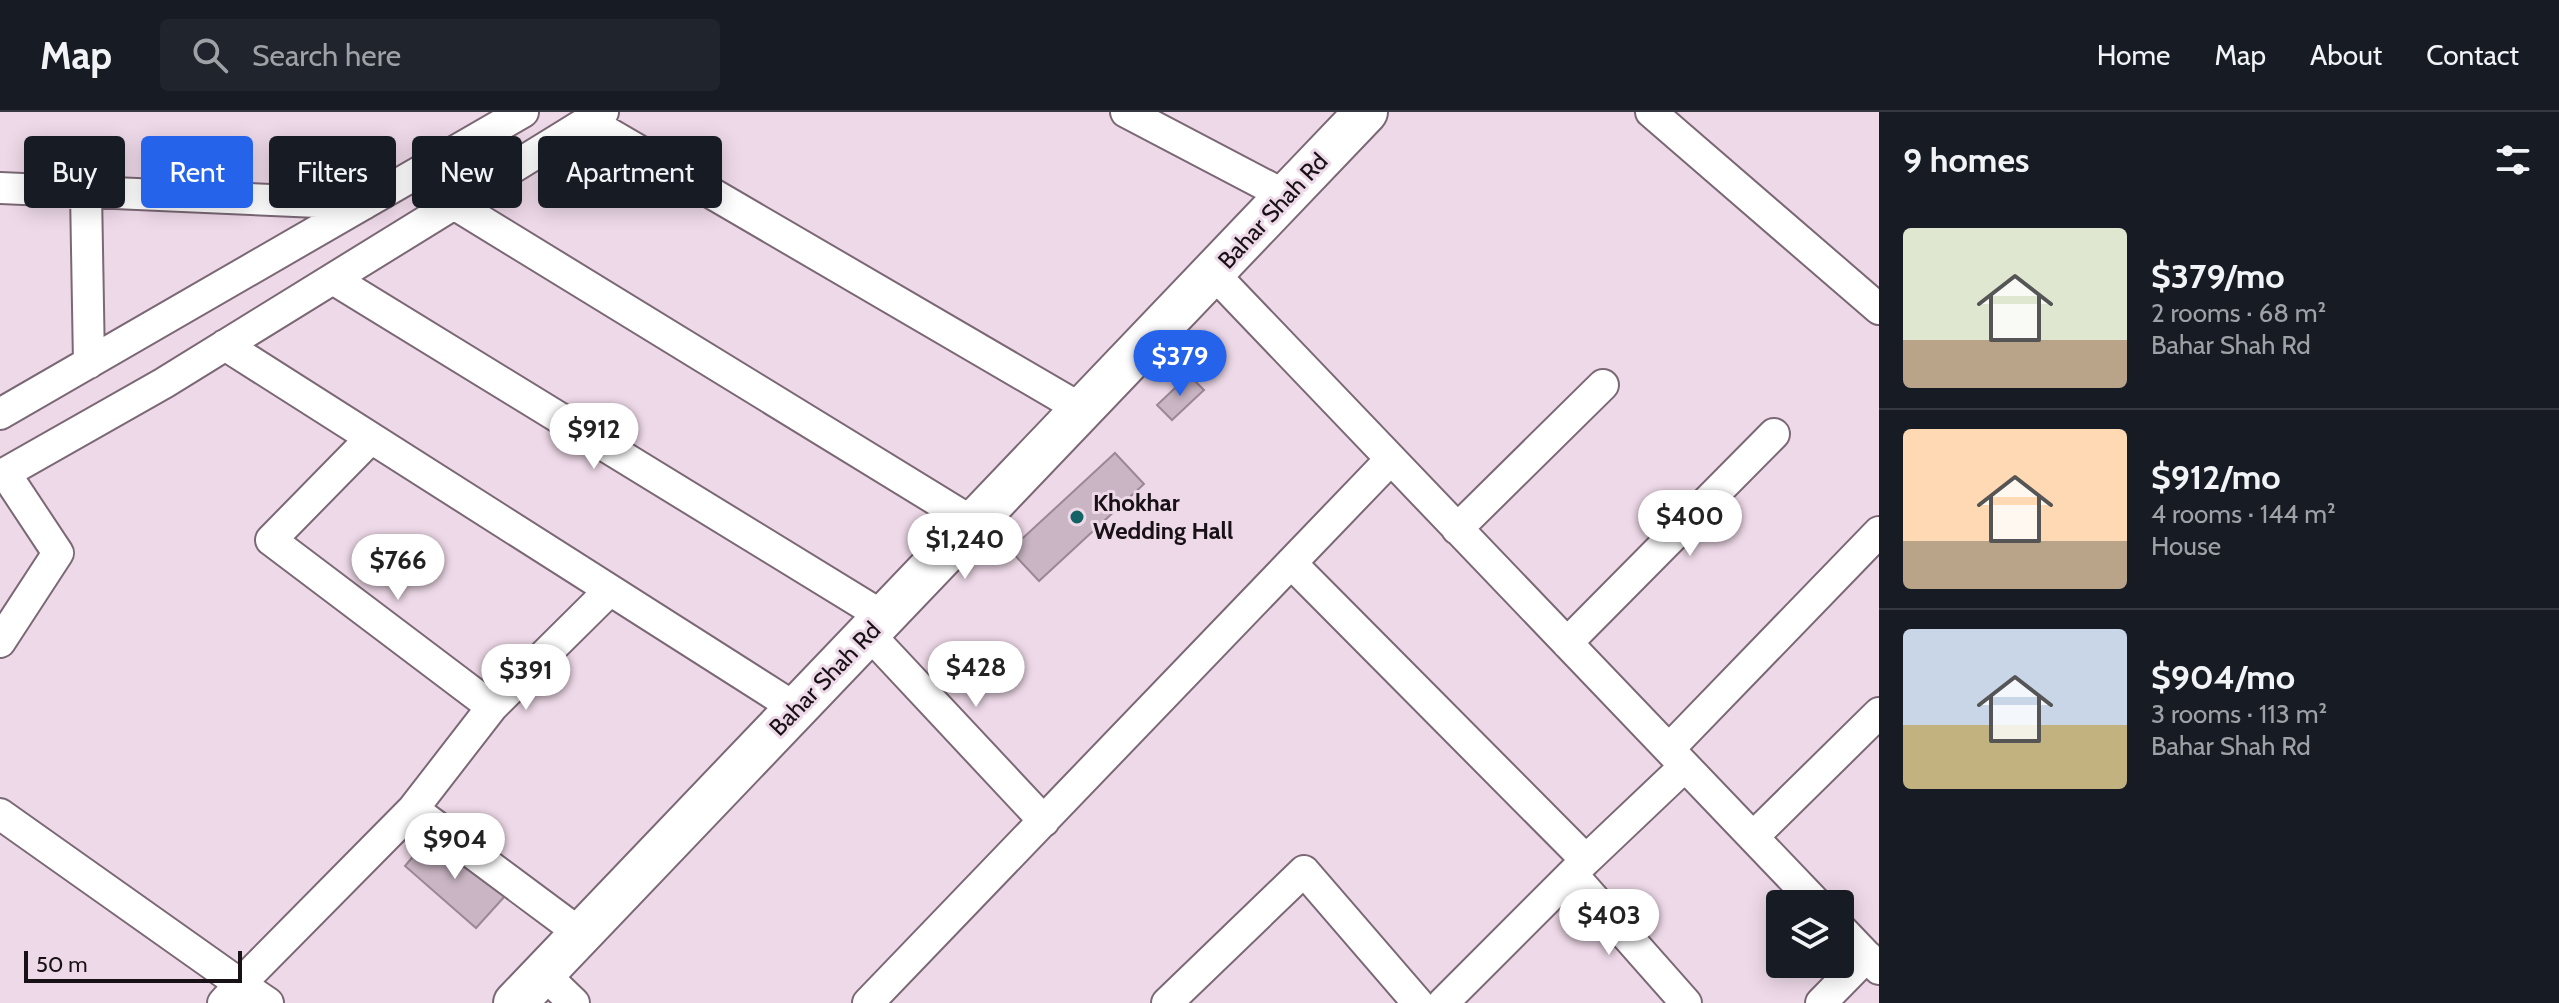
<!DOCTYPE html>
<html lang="en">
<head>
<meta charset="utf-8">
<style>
	:root { --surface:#171b24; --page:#20242c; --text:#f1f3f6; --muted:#9ea1a6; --line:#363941; --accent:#2563eb }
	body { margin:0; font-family:Cabin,sans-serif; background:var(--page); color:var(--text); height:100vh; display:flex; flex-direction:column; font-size:30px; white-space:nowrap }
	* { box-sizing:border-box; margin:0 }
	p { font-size:26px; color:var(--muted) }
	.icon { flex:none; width:44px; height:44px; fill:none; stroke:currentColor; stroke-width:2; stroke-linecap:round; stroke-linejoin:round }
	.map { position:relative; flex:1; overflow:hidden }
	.drawer { display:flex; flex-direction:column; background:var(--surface); width:680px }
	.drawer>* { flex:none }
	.guide { position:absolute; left:24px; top:24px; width:760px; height:72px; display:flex; gap:16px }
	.controls { position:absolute; left:1766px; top:778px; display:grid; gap:16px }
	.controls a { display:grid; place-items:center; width:88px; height:88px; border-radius:8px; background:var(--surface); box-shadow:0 4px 20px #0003; font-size:40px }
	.scale { position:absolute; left:24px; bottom:20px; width:218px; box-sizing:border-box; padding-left:8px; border:4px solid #181116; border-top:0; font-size:22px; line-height:28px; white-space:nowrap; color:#181116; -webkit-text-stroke:6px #eed9e8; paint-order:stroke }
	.price { position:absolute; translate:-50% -68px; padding:0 18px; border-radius:28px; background:#fff; color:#222; font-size:26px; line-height:52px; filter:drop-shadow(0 2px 4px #0008) }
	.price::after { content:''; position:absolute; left:50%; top:48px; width:24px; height:18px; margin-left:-12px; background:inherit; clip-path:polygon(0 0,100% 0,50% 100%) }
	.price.active { background:var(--accent); color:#fff }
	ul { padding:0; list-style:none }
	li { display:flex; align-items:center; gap:24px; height:200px; padding:0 24px }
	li+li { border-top:2px solid var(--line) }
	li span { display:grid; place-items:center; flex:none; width:224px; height:160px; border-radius:8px; color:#555 }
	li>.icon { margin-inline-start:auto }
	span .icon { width:96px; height:96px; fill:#fffc; stroke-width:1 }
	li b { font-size:34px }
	h2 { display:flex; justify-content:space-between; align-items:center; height:96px; padding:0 24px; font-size:34px }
	.tag { padding:0 28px; border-radius:8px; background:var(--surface); box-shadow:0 4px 20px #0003; font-size:28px; line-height:72px }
	.tag.active { background:var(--accent); color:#fff }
	header { display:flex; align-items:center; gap:48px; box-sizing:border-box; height:112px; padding:0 40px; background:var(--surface); border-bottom:2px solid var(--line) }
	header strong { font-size:38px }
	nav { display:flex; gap:44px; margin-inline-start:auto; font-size:28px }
	.search { width:560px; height:72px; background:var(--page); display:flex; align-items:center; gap:20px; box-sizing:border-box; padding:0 28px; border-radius:8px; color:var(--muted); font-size:30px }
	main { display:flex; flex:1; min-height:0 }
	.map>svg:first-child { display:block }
	.building { fill:#c9b5c3; stroke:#9b8895; stroke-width:2 }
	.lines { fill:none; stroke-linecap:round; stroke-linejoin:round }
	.minor-casing { stroke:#7b6875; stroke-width:34 }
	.secondary-casing { stroke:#7b6875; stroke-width:46 }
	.minor { stroke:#fff; stroke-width:30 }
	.secondary { stroke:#fff; stroke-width:42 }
	.poi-dot { fill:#126266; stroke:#eed9e8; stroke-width:3 }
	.labels { text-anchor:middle; stroke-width:6; stroke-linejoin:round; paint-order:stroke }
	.street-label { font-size:24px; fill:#181116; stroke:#eed9e8 }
	.poi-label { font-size:24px; font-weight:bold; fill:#181116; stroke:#eed9e8; text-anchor:start }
</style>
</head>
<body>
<header>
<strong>Map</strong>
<div class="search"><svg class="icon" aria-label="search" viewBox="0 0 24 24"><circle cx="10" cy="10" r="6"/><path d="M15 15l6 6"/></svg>Search here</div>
<nav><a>Home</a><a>Map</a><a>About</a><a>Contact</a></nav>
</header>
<main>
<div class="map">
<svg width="1879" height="891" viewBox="0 0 1879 891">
	<rect width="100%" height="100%" fill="#eed9e8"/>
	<path class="building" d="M1189,263L1204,278L1172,308L1157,293Z
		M1115,341L1144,372L1039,469L1010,438Z
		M433,721L505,784L476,816L405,754Z"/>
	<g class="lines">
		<g class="minor-casing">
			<path id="minor" d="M1126,0L1288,85
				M1651,0L1879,197
				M588,9L1083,298
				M0,76L364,92
				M86,80L89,251
				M454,92L974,411
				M1214,162L1817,792
				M333,167L884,505
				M225,233L797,597
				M0,302L523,0
				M371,326L271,428L492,595
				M0,364L164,271L603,0
				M1457,417L1603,273
				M1291,451L1586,748L1685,654
				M869,522L1044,709
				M0,530L58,441L5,361
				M1567,531L1774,322
				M1669,637L1879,420
				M413,697L492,595L610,478
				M0,702L240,872L223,891
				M1753,725L1879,601
				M1572,762L1686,891
				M1840,816L1879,857
				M543,861L574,891
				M268,891L240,872L413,697L581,822
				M868,891L1391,347
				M1167,891L1304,759L1418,891
				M1443,891L1586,748
				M1821,891L1867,844"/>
		</g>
		<g class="secondary-casing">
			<path id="secondary" d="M515,891L1366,0"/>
		</g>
		<use href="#minor" class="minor"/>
		<use href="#secondary" class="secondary"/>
	</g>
	<circle class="poi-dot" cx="1077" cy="405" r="8"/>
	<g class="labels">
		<g class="street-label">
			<text transform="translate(1273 99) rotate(-47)" y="8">Bahar Shah Rd</text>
			<text transform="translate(825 567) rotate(-46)" y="8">Bahar Shah Rd</text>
		</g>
		<g class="poi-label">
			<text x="1093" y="399">Khokhar<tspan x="1093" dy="28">Wedding Hall</tspan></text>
		</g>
	</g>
</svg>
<div class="controls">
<a><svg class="icon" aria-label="layers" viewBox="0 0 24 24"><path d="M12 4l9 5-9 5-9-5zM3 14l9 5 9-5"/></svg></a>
</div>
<div class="scale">50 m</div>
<b class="price active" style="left:1180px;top:286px">$379</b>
<b class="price" style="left:594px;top:359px">$912</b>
<b class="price" style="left:1690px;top:446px">$400</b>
<b class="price" style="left:965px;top:469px">$1,240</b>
<b class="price" style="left:398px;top:490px">$766</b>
<b class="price" style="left:976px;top:597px">$428</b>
<b class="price" style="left:526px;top:600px">$391</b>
<b class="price" style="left:455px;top:769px">$904</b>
<b class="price" style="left:1609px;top:845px">$403</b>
<div class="guide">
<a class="tag">Buy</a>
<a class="tag active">Rent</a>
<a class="tag">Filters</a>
<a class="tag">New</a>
<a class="tag">Apartment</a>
</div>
</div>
<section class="drawer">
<h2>9 homes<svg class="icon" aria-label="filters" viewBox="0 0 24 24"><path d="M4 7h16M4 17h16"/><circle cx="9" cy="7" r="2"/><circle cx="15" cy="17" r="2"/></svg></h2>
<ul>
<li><span style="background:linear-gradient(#dfe7d0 70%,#b9a48a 0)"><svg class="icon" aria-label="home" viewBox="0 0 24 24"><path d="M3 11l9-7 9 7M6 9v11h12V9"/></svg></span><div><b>$379/mo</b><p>2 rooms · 68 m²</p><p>Bahar Shah Rd</p></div></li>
<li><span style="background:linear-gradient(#ffd9b3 70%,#b9a48a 0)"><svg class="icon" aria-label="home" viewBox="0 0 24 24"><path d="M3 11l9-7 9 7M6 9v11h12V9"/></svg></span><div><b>$912/mo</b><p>4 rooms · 144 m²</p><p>House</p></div></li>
<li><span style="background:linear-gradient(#c9d6e8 60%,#c2b280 0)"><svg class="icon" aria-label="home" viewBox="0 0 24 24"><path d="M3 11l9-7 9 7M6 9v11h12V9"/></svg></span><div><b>$904/mo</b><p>3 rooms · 113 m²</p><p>Bahar Shah Rd</p></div></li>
</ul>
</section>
</main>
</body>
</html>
